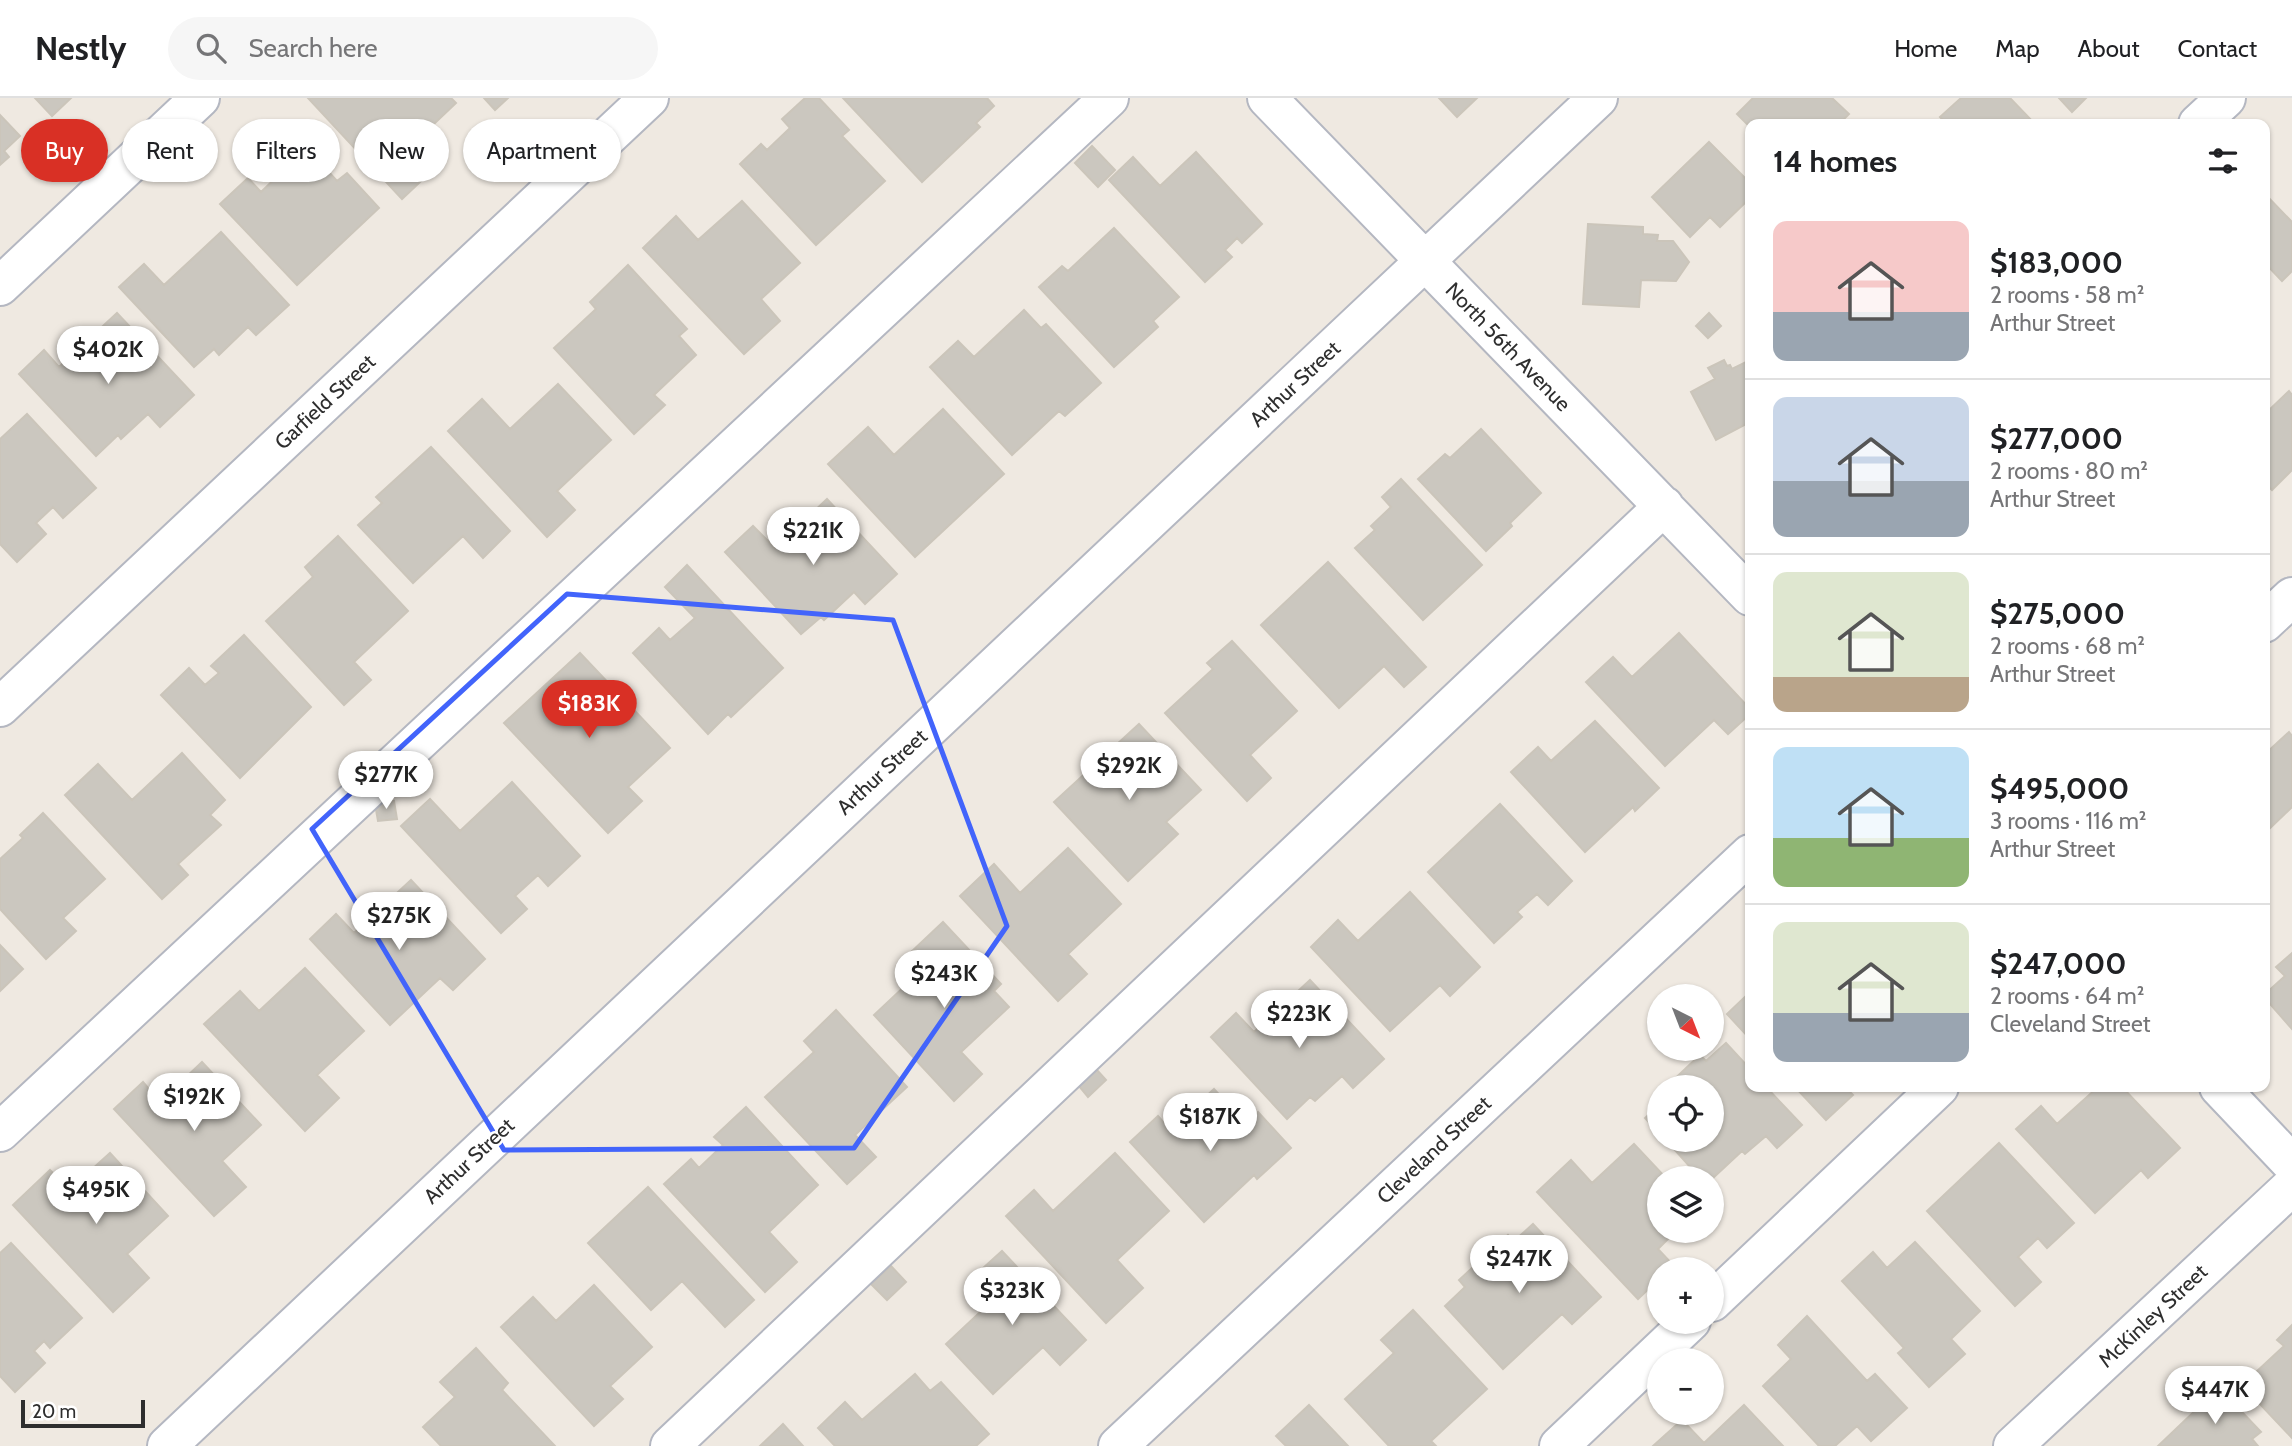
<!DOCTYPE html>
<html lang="en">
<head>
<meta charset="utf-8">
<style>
	:root { --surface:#fff; --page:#f6f6f6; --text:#202124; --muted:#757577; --line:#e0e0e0; --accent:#d93025 }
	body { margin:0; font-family:Cabin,sans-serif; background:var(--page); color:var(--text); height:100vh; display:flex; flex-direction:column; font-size:26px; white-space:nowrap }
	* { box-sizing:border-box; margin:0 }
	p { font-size:23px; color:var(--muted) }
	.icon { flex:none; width:38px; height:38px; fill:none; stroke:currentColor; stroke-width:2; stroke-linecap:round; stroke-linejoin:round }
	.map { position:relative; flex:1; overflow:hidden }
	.drawer { position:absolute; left:1745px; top:21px; width:525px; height:973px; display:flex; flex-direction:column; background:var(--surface); border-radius:14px; box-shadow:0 2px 5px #0004 }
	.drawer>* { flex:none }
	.hud { position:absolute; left:21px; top:21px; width:665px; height:63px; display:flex; gap:14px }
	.needle { width:46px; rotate:138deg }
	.controls { position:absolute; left:1647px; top:886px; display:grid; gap:14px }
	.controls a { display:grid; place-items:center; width:77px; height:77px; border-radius:50%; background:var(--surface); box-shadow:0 2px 5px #0004; font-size:35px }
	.scale { position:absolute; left:21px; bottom:18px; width:124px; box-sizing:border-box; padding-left:7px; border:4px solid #2e2e2e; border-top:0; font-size:19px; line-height:24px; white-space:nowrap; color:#2e2e2e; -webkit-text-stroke:5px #fff; paint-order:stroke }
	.price { position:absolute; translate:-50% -60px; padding:0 16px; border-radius:24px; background:#fff; color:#222; font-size:23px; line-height:46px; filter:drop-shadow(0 2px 4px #0008) }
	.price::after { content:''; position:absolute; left:50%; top:42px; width:21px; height:16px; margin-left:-10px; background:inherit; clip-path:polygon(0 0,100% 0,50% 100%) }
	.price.selected { background:var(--accent); color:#fff }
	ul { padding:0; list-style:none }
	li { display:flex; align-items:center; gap:21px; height:175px; padding:0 28px }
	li+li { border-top:2px solid var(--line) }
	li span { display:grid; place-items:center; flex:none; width:196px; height:140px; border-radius:14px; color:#555 }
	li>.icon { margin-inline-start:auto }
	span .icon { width:84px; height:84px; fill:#fffc; stroke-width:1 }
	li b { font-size:30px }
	h2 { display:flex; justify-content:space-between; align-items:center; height:84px; padding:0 28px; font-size:30px }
	.chip { padding:0 24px; border-radius:32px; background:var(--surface); box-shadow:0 2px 5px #0004; font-size:24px; line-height:63px }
	.chip.selected { background:var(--accent); color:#fff }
	header { display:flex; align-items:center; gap:42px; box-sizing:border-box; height:98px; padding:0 35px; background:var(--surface); border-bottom:2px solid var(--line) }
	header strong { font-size:33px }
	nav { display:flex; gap:38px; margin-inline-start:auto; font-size:24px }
	.search { width:490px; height:63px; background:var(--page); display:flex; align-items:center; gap:18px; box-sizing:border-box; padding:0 24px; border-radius:38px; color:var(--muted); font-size:26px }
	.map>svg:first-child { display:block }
	.building { fill:#cbc7bf; stroke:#cbc5ba; stroke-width:2 }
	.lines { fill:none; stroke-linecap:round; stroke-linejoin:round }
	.minor-casing { stroke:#b4b7c1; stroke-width:42 }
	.minor { stroke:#fff; stroke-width:38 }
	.marked { fill:none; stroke:#4264fb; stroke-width:5; stroke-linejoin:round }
	.labels { text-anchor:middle; stroke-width:5; stroke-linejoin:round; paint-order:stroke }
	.street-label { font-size:21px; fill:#2e2e2e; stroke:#fff }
</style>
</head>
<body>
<header>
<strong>Nestly</strong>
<div class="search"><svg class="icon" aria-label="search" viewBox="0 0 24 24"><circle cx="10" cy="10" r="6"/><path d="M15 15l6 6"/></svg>Search here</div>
<nav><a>Home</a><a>Map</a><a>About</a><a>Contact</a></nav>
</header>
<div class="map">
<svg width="2292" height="1348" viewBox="0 0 2292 1348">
	<rect width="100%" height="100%" fill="#efe9e1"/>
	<path class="building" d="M35,0H71L52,18Z
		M308,0H451L456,5L415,44L437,68L402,101Z
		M484,0H508L495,12Z
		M805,0H819L849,32L842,38L885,83L816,147L740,66L761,46L767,52L790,30L782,21Z
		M843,0H987L994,8L976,25L980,29L922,84Z
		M1439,0H1477L1457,19Z
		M1753,0H1832L1849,16L1839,26H1750V29L1737,16Z
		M1961,0H2010L2035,26H1947L1940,19Z
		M2059,0H2086L2072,14Z
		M0,17L20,38L4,53L9,59L0,67Z
		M1709,44L1750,85V100L1720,129L1710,119L1690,139L1652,99Z
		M1092,48L1115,72L1098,89L1075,65Z
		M307,50L337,83L347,75L379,110L297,187L220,106L248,80L261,94Z
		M1196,54L1262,126L1242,145L1237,140L1225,152L1232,159L1205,184L1109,82L1133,59L1160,88Z
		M2264,95L2292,124V173L2282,183L2264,164Z
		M742,103L800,165L761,201L780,223L744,256L643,150L676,118L698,142Z
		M1588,126L1643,129V136L1658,137L1657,143H1673L1689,164L1676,183L1641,182L1639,209L1583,206Z
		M1114,130L1179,199L1153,223L1158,229L1114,269L1039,189L1062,168L1068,173Z
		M221,134L289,207L256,237L248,229L219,257L214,251L194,269L119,189L144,166L164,187Z
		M628,167L687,231L679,238L696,257L654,297L665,307L634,336L554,250L596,211L590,204Z
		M1024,212L1041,230L1046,226L1101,285L1065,318L1059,313L1012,357L930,269L958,243L974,259Z
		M117,215L194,297L160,329L148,316L121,341L118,337L96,358L19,276L44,252L59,269Z
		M1709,215L1721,228L1708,240L1696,228Z
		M1724,262L1727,268L1730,267L1732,271L1750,262V315L1747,316L1750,324L1716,342L1691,294L1715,281L1708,270Z
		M558,286L611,342L557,393L575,412L547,439L448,333L482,301L510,331Z
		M2289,293L2292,297V372L2272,392L2264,384V317Z
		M943,311L1004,376L915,459L828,366L868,329L894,357Z
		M27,316L96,390L63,420L53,409L36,425L46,436L17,464L0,446V341Z
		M1481,331L1541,395L1510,425L1512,428L1486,453L1418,381L1445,356L1450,360Z
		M431,349L510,433L483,460L463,438L413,485L358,427L382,405L376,399Z
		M1401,381L1482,467L1423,522L1355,450L1375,432L1371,428L1391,409L1382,399Z
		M827,401L897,476L865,506L854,494L824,522L821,519L801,536L725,454L753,428L775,450Z
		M338,438L408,513L354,564L371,582L344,607L266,523L313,479L305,469Z
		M1328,464L1426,569L1404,589L1384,568L1339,610L1261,527Z
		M687,467L783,570L731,619L728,616L708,636L633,555L659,530L670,542L695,520L665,489Z
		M1679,535L1750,611V616L1728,636L1714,622L1665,668L1586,584L1613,559L1632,579Z
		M244,537L311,609L240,680L161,597L189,570L205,587L219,575L211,568Z
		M1232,543L1297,613L1250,657L1271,680L1247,703L1165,615L1213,571L1207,565Z
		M580,555L670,650L628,689L642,703L608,735L504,625Z
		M1595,623L1659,690L1635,713L1633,709L1585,754L1511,674L1538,649L1551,663Z
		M1139,626L1201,692L1166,724L1178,736L1128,783L1054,704Z
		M2289,634L2292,638V709L2267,733L2264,730V657Z
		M182,655L225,702L210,717L221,727L178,766L188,777L162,801L65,697L98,666L132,702Z
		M512,684L580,758L548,788L538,777L515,798L527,811L501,835L401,728L430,701L460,733Z
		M394,703L397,721L378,723L375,706Z
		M1500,706L1572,783L1548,807L1537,796L1517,814L1522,819L1494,845L1428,774Z
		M43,715L105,781L63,820L76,833L46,861L0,811V761L23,740L20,737Z
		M1068,750L1121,806L1068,856L1087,876L1058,903L960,798L994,766L1020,795Z
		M411,782L485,861L453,892L440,880L390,927L310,841L336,816L354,835Z
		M1410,794L1480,869L1450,898L1440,887L1390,933L1311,849L1338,822L1358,843Z
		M943,824L1001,886L994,893L1009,909L961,954L982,976L954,1003L874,917L924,870L910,855Z
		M0,847L23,871L0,893Z
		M2292,855V931L2264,899V897L2285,878L2276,869Z
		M305,870L364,933L317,977L339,1000L305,1033L204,926L240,893L259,913Z
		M1310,882L1384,961L1353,990L1342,978L1315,1003L1310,999L1287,1021L1211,939L1236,915L1254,934Z
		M1750,894V941L1727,916Z
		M836,912L907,989L855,1037L876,1059L847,1086L765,999L814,954L804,943Z
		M1726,945L1750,971V989H1766L1802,1027L1777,1050L1766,1038L1745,1056L1742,1053L1712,1081L1700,1080L1665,1041H1712V989H1666L1700,957L1706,963Z
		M202,964L261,1027L222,1063L246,1089L214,1118L114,1011L143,984L160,1004Z
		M1096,971L1106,982L1088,999L1079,988Z
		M1795,989H1845L1853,997L1826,1022Z
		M2098,989H2122L2180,1050L2148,1080L2141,1072L2095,1115L2016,1031L2041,1008L2057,1026Z
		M1214,991L1245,1025L1258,1014L1291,1050L1257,1081L1254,1077L1204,1124L1130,1044L1158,1018L1170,1032Z
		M1659,1007V1035L1645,1020Z
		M746,1009L818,1087L769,1134L797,1164L765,1194L664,1086L691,1061L699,1070L723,1047L714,1039Z
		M1999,1045L2074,1125L2047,1150L2038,1140L2018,1159L2041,1184L2015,1208L1927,1113Z
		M1634,1046L1666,1080H1659V1132H1677L1658,1151L1674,1168L1671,1171H1659V1181L1638,1201L1537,1094L1571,1062L1592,1085Z
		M110,1055L168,1118L127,1156L149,1180L113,1214L13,1107L50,1072L69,1092Z
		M1115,1055L1169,1113L1117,1162L1143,1190L1106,1225L1006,1118L1034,1092L1053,1113Z
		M648,1089L754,1202L725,1229L682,1183L651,1212L588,1145Z
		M1533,1126L1601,1199L1572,1226L1562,1216L1503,1271L1445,1208L1465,1189L1459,1182L1508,1137L1514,1143Z
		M1915,1144L1980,1213L1951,1241L1965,1256L1929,1289L1898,1255L1904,1250L1842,1183L1873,1154L1887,1170Z
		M11,1145L82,1220L50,1250L44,1243L34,1253L45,1265L15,1294L0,1278V1155Z
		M1002,1153L1086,1242L1060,1267L1043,1249L993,1296L946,1246L993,1202L972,1180Z
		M891,1168L906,1184L887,1202L871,1186Z
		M594,1187L652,1249L610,1288L623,1301L594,1328L501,1229L533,1199L556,1223Z
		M1413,1212L1487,1291L1431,1343L1436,1348H1389L1345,1301L1394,1255L1381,1242Z
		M1807,1218L1867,1283L1875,1276L1907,1310L1871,1343L1857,1328L1835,1348H1819L1763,1288L1791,1261L1778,1247Z
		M2292,1227V1340L2242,1287L2284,1248L2277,1242Z
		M476,1250L508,1285L502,1292L555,1348H441L423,1329L455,1299L440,1284Z
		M915,1276L930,1293L941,1284L989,1336L976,1348H835L818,1330L845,1304L862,1322Z
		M2219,1290L2261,1334L2252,1341L2258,1348H2158Z
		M1309,1307L1348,1348H1286L1276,1338Z
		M1744,1307L1783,1348H1653L1682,1322L1704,1345Z
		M783,1326L803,1348H760Z"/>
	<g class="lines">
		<g class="minor-casing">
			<path id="minor" d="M1267,0L1750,498
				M2198,26L2226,0
				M0,188L200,0
				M2264,525L2292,499
				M0,609L649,0
				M2219,989L2292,1066
				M0,1034L1109,0
				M1712,1204L1939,989
				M167,1348L1598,0
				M670,1348L1664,408
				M1118,1348L1750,756
				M1559,1348L1691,1223
				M2013,1348L2292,1088"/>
		</g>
		<use href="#minor" class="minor"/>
	</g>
	<path class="marked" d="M567,496L893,522L1007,828L854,1050L504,1052L312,731Z"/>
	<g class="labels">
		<g class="street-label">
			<text transform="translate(1508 249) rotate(46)" y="7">North 56th Avenue</text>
			<text transform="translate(1295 286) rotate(-43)" y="7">Arthur Street</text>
			<text transform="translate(325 304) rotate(-43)" y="7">Garfield Street</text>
			<text transform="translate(882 674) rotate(-43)" y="7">Arthur Street</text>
			<text transform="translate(1434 1052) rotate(-43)" y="7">Cleveland Street</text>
			<text transform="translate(469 1063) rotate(-43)" y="7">Arthur Street</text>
			<text transform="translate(2153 1218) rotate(-43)" y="7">McKinley Street</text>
		</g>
	</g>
</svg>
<div class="controls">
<a><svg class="needle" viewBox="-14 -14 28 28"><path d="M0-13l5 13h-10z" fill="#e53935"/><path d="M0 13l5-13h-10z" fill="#757577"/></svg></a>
<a><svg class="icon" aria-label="locate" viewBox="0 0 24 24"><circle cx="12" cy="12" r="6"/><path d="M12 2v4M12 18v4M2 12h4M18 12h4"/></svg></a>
<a><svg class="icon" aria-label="layers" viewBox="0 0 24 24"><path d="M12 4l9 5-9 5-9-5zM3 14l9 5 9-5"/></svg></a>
<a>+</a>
<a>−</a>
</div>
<div class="scale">20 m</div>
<b class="price" style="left:108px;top:288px">$402K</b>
<b class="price" style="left:813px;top:469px">$221K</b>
<b class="price selected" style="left:589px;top:642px">$183K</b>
<b class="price" style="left:1129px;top:704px">$292K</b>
<b class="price" style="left:386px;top:713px">$277K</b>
<b class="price" style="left:399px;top:854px">$275K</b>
<b class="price" style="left:944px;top:912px">$243K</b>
<b class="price" style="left:1299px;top:952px">$223K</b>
<b class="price" style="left:194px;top:1035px">$192K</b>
<b class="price" style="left:1210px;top:1055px">$187K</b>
<b class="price" style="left:96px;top:1128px">$495K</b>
<b class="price" style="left:1519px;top:1197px">$247K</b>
<b class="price" style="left:1012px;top:1229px">$323K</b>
<b class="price" style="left:2215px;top:1328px">$447K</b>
<div class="hud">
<a class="chip selected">Buy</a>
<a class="chip">Rent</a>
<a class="chip">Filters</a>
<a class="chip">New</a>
<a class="chip">Apartment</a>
</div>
<section class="drawer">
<h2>14 homes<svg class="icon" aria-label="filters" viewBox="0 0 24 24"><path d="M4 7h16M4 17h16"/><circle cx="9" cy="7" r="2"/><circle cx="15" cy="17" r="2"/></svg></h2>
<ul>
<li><span style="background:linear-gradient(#f6c9c9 65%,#9aa5b1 0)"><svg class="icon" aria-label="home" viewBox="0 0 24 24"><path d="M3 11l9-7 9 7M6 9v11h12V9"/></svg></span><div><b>$183,000</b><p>2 rooms · 58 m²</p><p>Arthur Street</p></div></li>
<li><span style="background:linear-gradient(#c9d6e8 60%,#9aa5b1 0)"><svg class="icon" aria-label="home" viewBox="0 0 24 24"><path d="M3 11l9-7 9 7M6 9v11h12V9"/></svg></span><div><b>$277,000</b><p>2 rooms · 80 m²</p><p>Arthur Street</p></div></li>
<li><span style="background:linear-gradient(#dfe7d0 75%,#b9a48a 0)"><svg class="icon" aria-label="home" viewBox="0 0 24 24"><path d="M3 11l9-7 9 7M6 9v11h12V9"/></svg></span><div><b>$275,000</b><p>2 rooms · 68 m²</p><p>Arthur Street</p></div></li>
<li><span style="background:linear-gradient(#bfe0f5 65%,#8fb573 0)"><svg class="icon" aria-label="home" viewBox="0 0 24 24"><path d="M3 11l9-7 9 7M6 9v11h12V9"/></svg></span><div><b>$495,000</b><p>3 rooms · 116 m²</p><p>Arthur Street</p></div></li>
<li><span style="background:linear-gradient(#dfe7d0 65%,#9aa5b1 0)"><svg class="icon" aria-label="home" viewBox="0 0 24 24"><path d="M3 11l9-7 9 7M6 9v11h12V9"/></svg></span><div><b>$247,000</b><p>2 rooms · 64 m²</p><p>Cleveland Street</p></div></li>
</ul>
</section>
</div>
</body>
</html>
